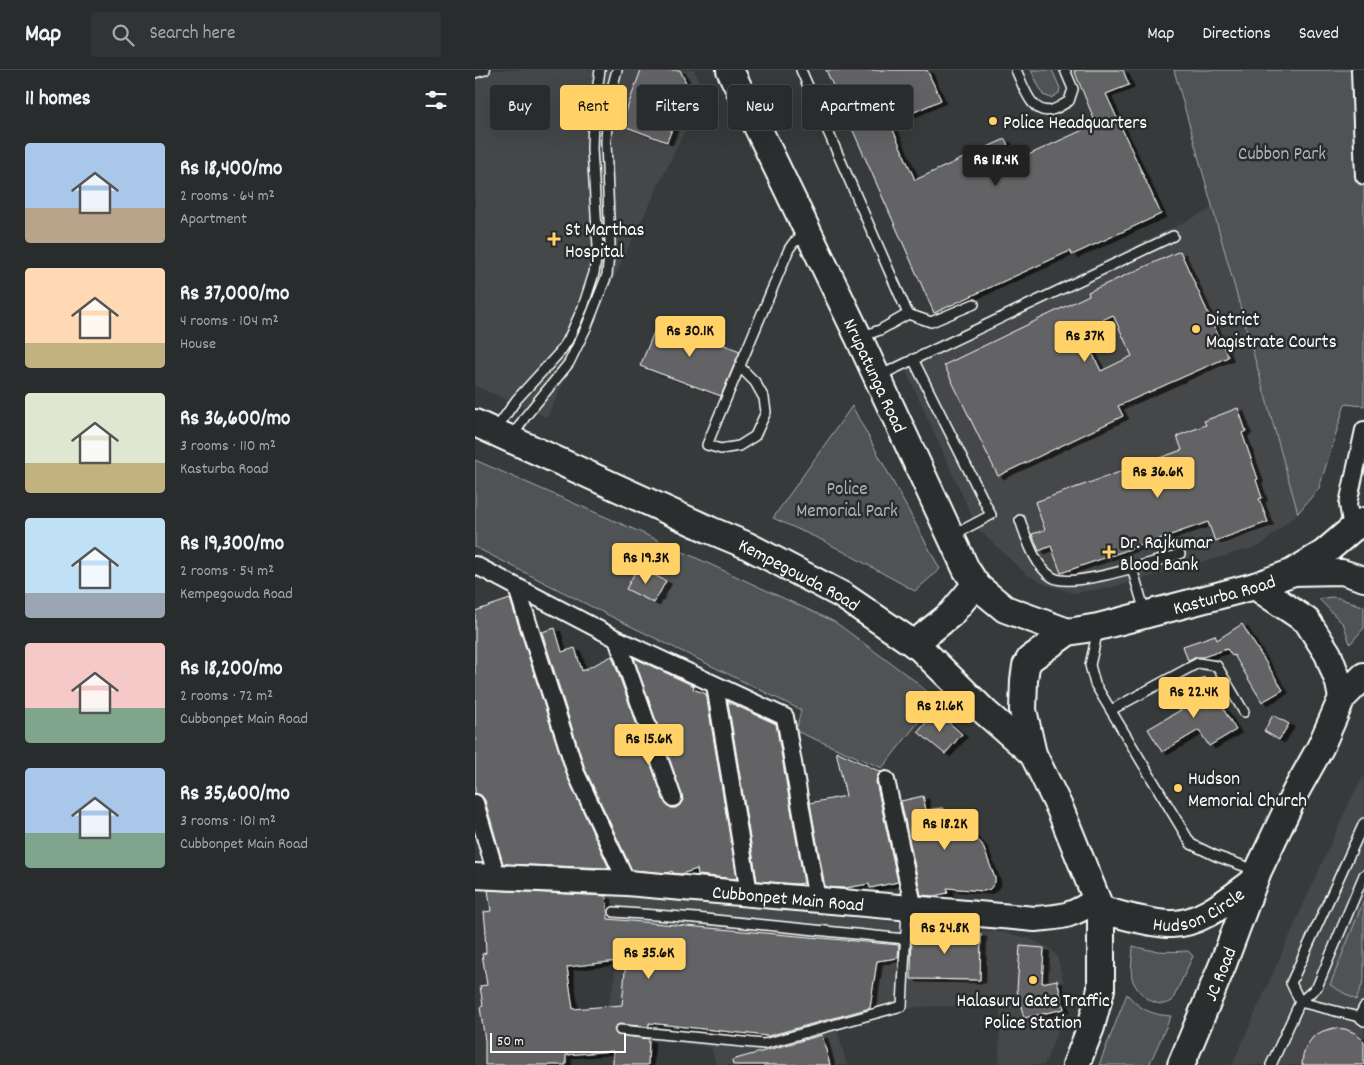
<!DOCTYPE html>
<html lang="en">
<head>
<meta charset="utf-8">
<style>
	:root { --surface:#292c2c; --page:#313434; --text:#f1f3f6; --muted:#a5a7a9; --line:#454848; --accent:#ffd166 }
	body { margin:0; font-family:Dekko,sans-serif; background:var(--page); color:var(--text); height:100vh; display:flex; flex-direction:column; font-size:19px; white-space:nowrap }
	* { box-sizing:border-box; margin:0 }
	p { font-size:16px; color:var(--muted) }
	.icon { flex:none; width:28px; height:28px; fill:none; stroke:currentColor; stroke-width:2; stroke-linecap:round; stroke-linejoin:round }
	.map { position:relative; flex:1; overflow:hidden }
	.side { display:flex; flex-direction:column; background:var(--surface); width:475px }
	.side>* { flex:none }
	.guide { position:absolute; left:15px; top:15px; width:475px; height:45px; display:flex; gap:10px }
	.scale { position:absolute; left:15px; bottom:12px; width:136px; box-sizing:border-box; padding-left:5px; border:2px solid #fff; border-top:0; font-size:14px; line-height:18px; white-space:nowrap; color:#fff; -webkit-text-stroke:4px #2a2d2e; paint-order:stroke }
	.price { position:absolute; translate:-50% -42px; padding:0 11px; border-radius:5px; background:var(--accent); color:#111; font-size:16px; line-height:32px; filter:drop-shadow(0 1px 2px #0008) }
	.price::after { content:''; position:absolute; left:50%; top:30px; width:15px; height:11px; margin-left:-8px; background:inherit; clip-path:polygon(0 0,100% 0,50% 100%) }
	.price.on { background:#222; color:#fff }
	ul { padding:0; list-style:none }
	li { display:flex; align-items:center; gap:15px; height:125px; padding:0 25px }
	li span { display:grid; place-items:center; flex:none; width:140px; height:100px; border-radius:5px; color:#555 }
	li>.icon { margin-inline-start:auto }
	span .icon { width:60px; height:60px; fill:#fffc; stroke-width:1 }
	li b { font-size:21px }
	h2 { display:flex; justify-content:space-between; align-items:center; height:60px; padding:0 25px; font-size:21px }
	.pill { padding:0 18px; border-radius:5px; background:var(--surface); box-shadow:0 5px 20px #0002,0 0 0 1px var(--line); font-size:18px; line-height:45px }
	.pill.on { background:var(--accent); color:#111 }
	header { display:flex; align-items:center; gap:30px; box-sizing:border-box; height:70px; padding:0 25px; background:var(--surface); border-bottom:1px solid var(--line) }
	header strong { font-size:24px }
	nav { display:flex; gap:28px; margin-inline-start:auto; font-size:18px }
	.search { width:350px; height:45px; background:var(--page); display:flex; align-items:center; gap:12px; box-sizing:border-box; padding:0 18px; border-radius:5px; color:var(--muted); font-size:19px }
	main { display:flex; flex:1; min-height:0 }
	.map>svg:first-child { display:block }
	.built { fill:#444748 }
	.green { fill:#505354; stroke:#a8a9aa }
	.building { fill:#636465; stroke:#fff; fill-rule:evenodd; filter:url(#shadow) }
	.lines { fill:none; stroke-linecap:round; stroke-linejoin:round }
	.lane-casing { stroke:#fff; stroke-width:12 }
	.street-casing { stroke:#fff; stroke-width:20 }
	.secondary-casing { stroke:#fff; stroke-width:28 }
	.primary-casing { stroke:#fff; stroke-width:30 }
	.lane { stroke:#2a2d2e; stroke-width:9 }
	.street { stroke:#2a2d2e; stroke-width:16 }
	.secondary { stroke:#2a2d2e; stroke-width:24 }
	.primary { stroke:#2a2d2e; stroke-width:26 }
	.poi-dot { fill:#ffd166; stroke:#2a2d2e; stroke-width:2 }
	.labels { text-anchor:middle; stroke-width:5; stroke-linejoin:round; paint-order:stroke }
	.poi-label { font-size:19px; fill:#fff; stroke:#2a2d2e; text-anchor:start }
	.park-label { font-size:19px; fill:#b0b2b2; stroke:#2a2d2e }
	.street-label { font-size:19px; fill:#fff; stroke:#2a2d2e }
</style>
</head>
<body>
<header>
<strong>Map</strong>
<div class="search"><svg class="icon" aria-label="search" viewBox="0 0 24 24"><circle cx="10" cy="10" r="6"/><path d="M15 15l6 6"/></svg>Search here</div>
<nav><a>Map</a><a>Directions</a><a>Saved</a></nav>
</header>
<main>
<section class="side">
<h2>11 homes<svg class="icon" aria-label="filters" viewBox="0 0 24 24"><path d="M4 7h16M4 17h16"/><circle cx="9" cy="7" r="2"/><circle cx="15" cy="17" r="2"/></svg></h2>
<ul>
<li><span style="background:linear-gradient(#a9c7e8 65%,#b9a48a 0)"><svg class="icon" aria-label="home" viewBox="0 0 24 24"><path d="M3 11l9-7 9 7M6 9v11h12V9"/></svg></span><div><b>Rs 18,400/mo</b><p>2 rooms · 64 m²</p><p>Apartment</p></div></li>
<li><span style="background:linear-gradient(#ffd9b3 75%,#c2b280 0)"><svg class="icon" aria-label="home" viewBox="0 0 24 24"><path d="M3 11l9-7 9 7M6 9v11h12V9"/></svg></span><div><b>Rs 37,000/mo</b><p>4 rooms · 104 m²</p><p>House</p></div></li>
<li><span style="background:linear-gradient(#dfe7d0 70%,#c2b280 0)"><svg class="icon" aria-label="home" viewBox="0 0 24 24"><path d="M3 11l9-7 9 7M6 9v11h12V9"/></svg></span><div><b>Rs 36,600/mo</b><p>3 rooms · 110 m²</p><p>Kasturba Road</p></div></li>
<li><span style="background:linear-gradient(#bfe0f5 75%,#9aa5b1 0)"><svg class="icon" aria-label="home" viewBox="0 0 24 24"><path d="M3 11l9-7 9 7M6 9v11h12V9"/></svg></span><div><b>Rs 19,300/mo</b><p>2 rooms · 54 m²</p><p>Kempegowda Road</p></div></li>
<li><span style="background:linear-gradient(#f6c9c9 65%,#7fa58c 0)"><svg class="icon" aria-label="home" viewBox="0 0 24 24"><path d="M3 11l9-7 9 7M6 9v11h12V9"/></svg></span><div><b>Rs 18,200/mo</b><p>2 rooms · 72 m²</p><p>Cubbonpet Main Road</p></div></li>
<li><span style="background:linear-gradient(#a9c7e8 65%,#7fa58c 0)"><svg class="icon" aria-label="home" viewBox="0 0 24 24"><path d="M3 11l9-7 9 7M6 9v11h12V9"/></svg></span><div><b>Rs 35,600/mo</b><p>3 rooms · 101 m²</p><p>Cubbonpet Main Road</p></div></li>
</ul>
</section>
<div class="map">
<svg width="889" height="995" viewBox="0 0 889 995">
	<defs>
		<filter id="shadow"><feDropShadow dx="5.5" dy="3" stdDeviation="0" flood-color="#0009"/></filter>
	</defs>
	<rect width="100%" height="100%" fill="#373a3b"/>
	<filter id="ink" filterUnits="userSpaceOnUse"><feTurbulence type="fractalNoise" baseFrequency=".02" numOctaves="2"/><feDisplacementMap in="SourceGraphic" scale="10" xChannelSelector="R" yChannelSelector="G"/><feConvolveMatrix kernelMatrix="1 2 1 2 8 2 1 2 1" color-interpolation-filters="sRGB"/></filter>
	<g filter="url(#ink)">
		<path class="built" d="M0,0H219L229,21L72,347L0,316Z
			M738,138L823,443L785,476L639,517L599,523L572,515L552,505L502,458L426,289Z
			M889,706V995H757L876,728Z
			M132,823L531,863L553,868L576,879L582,886L594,933L569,995H524L525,935L441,937L362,959L372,995H241L236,977L132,964L133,935L140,908Z"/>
		<path class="green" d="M556,0H577L585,18L584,23L576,28L568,25Z
			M699,0H889V336L870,334L844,418L823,443Z
			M377,336L465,499L440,521L349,471L298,448Z
			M0,390L165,462L360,552L440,611L461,630L407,698L321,661L326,640L127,542L0,477Z
			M856,527L864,528L889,537V558L875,574L869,555L844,529Z
			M889,830V910L881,930L855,915Z
			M658,876C677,882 693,882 713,881L718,886L697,931C682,941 661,923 657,908C655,899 658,885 658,876Z
			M652,924C664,939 677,945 696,946L674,995H624Z"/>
		<path class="building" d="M166,0H205L213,17L192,72L146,55Z
			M351,0H452L466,30L415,53L440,110L530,69L540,91L621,54L599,0H648L654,15L631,24L686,144L597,185L595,181L459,243Z
			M705,181L753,287L643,336L648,346L523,406L469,295L614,225L613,222ZM638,245L657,286L626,301L606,260Z
			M184,250L265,281L246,326L165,296Z
			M763,338L771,361L767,363L783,409L781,410L787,428L784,429L793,452L740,471L733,452L586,503L576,476L564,481L557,464L570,460L560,432L707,380L702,366L731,355L729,351Z
			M163,497L191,511L179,533L151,519Z
			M35,529L92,706L134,798L28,794L10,730L6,725L0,723V541Z
			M767,554L808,620L787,632L759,585L757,586L752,579L728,587H721L713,591L708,576L740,565L742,570Z
			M80,558L87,582L100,578L107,601L137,586L189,731L196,738H201L205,735L208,730L207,725L159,588L219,616L218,619L231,624L262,809L223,805L222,799L206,804L198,803L197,801L192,803L157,800L110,699L67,562Z
			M729,607L761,660L734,676L724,660L687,682L673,659L711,637L703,624Z
			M253,632L301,654L329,813L322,814L282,811Z
			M461,641L487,664L470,684L443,662Z
			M798,645L814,654L804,670L789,661Z
			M361,681L406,702L402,707L401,712L423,812L395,818L394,814L370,818L350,817L335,733L371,726Z
			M448,726L451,740L467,738L476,743L507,774L520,808V812L515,819L509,821L472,818L473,823L458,826L446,825L426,731Z
			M13,820L131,826L133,849L424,875L423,888L402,891L395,938L293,966L174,953V957L145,954L142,955L139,959L142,965L174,969L173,995H138V981L91,985V995H10V971L5,937L8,936L5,916L12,915L7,884L11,883L10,862H11L9,842L16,841ZM151,890L147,935L98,939L92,897Z
			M437,858L474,859L473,863L506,864L505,910L436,909Z
			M545,876L569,878L567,913L582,910L589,939L549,948L542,920Z
			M859,958L870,959L880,963L889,971V995H827L828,985L832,975L839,966L848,961Z
			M347,965L355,995H258L257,990Z"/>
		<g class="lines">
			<g class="lane-casing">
				<path id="lane" d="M326,0L433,244L405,260L385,267
					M541,0C548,14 556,46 577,40C583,38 589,34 594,31L598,19L590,0
					M0,3L10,0
					M433,244L456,252L499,234
					M438,289L516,445L478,465
					M265,297L280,312L289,328L291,342L280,366L264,376L246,379L232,375L243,348L314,179L319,172L332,167
					M404,306L698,166
					M21,359L42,329L85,282L93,270L108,237L119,203L123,177L117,79L118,49L125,0
					M37,368L50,347L94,293L111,258L132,205L135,174L131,72L133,33L142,0
					M545,450C552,469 559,495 577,507C596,520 681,491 705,484
					M657,498L670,542
					M623,560L615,595L620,614L716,774L741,786L780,800
					M636,640L723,593L742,596L769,642
					M889,753L816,913L825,932L884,947L889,951
					M139,842L221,848L430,869
					M884,947L889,937
					M145,960L289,974L427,936L432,840
					M796,995L825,932L842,917L889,805"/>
			</g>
			<g class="street-casing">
				<path id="street" d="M885,0L889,106
					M877,459L873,434L889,360
					M0,495L142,569L310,647L342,830
					M42,518L101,703L152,813
					M142,569L198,728
					M240,615L274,823
					M411,710L439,839
					M0,733L22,807"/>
			</g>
			<g class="secondary-casing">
				<g id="secondary">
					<path d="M816,503L867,502L889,509"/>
					<path id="s1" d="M0,806L152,813L560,849C588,847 598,846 622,829"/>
				</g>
			</g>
			<g class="primary-casing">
				<g id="primary">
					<path id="s2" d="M255,0L384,268L491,499L502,516L530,539L593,562"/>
					<path id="s3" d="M0,353L235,460L271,475L367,525L445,578L510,642L558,684"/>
					<path d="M439,574L476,544L501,514"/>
					<path d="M867,628L889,606"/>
					<path id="s4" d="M626,840C648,845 671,853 694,854C724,856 756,828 778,812"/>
					<path id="s5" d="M601,995L616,957L626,919V840L585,739L558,684L548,640L549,610L551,596L555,589L593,562L623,557L780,516L816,503L849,483L877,459L889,451"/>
					<path id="s6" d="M706,995L748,894L783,801L821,721L845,678L867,628L864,613L853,584L832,551L780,516"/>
				</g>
			</g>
			<use href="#lane" class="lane"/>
			<use href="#street" class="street"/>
			<use href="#secondary" class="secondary"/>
			<use href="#primary" class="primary"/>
		</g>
	</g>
	<g class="poi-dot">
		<circle cx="518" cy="51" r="5"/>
		<path d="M76.5 161.5h5v5h5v5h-5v5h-5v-5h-5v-5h5z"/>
		<circle cx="721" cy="259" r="5"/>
		<path d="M631.5 474.5h5v5h5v5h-5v5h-5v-5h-5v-5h5z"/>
		<circle cx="703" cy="718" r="5"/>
		<circle cx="558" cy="910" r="5"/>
	</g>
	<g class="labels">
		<g class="poi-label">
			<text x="528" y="58">Police Headquarters</text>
			<text x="90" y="165">St Marthas<tspan x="90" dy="22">Hospital</tspan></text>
			<text x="731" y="255">District<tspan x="731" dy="22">Magistrate Courts</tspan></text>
			<text x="645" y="478">Dr. Rajkumar<tspan x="645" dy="22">Blood Bank</tspan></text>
			<text x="713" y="714">Hudson<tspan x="713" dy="22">Memorial Church</tspan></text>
			<text x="558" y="936" text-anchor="middle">Halasuru Gate Traffic<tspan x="558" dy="22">Police Station</tspan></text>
		</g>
		<g class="park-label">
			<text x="807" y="89">Cubbon Park</text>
			<text x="372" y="424">Police<tspan x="372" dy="22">Memorial Park</tspan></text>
		</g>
		<g class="street-label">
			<text dy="7" stroke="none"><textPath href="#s2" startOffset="338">Nrupatunga Road</textPath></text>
			<text dy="7" stroke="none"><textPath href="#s3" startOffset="358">Kempegowda Road</textPath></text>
			<text dy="7" stroke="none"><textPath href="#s5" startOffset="634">Kasturba Road</textPath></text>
			<text dy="7" stroke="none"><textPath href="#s1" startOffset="314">Cubbonpet Main Road</textPath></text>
			<text dy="7" stroke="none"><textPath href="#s4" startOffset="102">Hudson Circle</textPath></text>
			<text dy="7" stroke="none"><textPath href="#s6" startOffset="99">JC Road</textPath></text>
		</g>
	</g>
</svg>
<div class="scale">50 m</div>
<b class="price on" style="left:521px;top:117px">Rs 18.4K</b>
<b class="price" style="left:215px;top:288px">Rs 30.1K</b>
<b class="price" style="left:610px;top:293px">Rs 37K</b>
<b class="price" style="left:683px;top:429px">Rs 36.6K</b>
<b class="price" style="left:171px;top:515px">Rs 19.3K</b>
<b class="price" style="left:719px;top:649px">Rs 22.4K</b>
<b class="price" style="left:465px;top:663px">Rs 21.6K</b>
<b class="price" style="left:174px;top:696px">Rs 15.6K</b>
<b class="price" style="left:470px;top:781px">Rs 18.2K</b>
<b class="price" style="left:470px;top:885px">Rs 24.8K</b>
<b class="price" style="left:174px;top:910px">Rs 35.6K</b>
<div class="guide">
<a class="pill">Buy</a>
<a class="pill on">Rent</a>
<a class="pill">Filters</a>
<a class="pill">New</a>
<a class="pill">Apartment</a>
</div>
</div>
</main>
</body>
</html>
